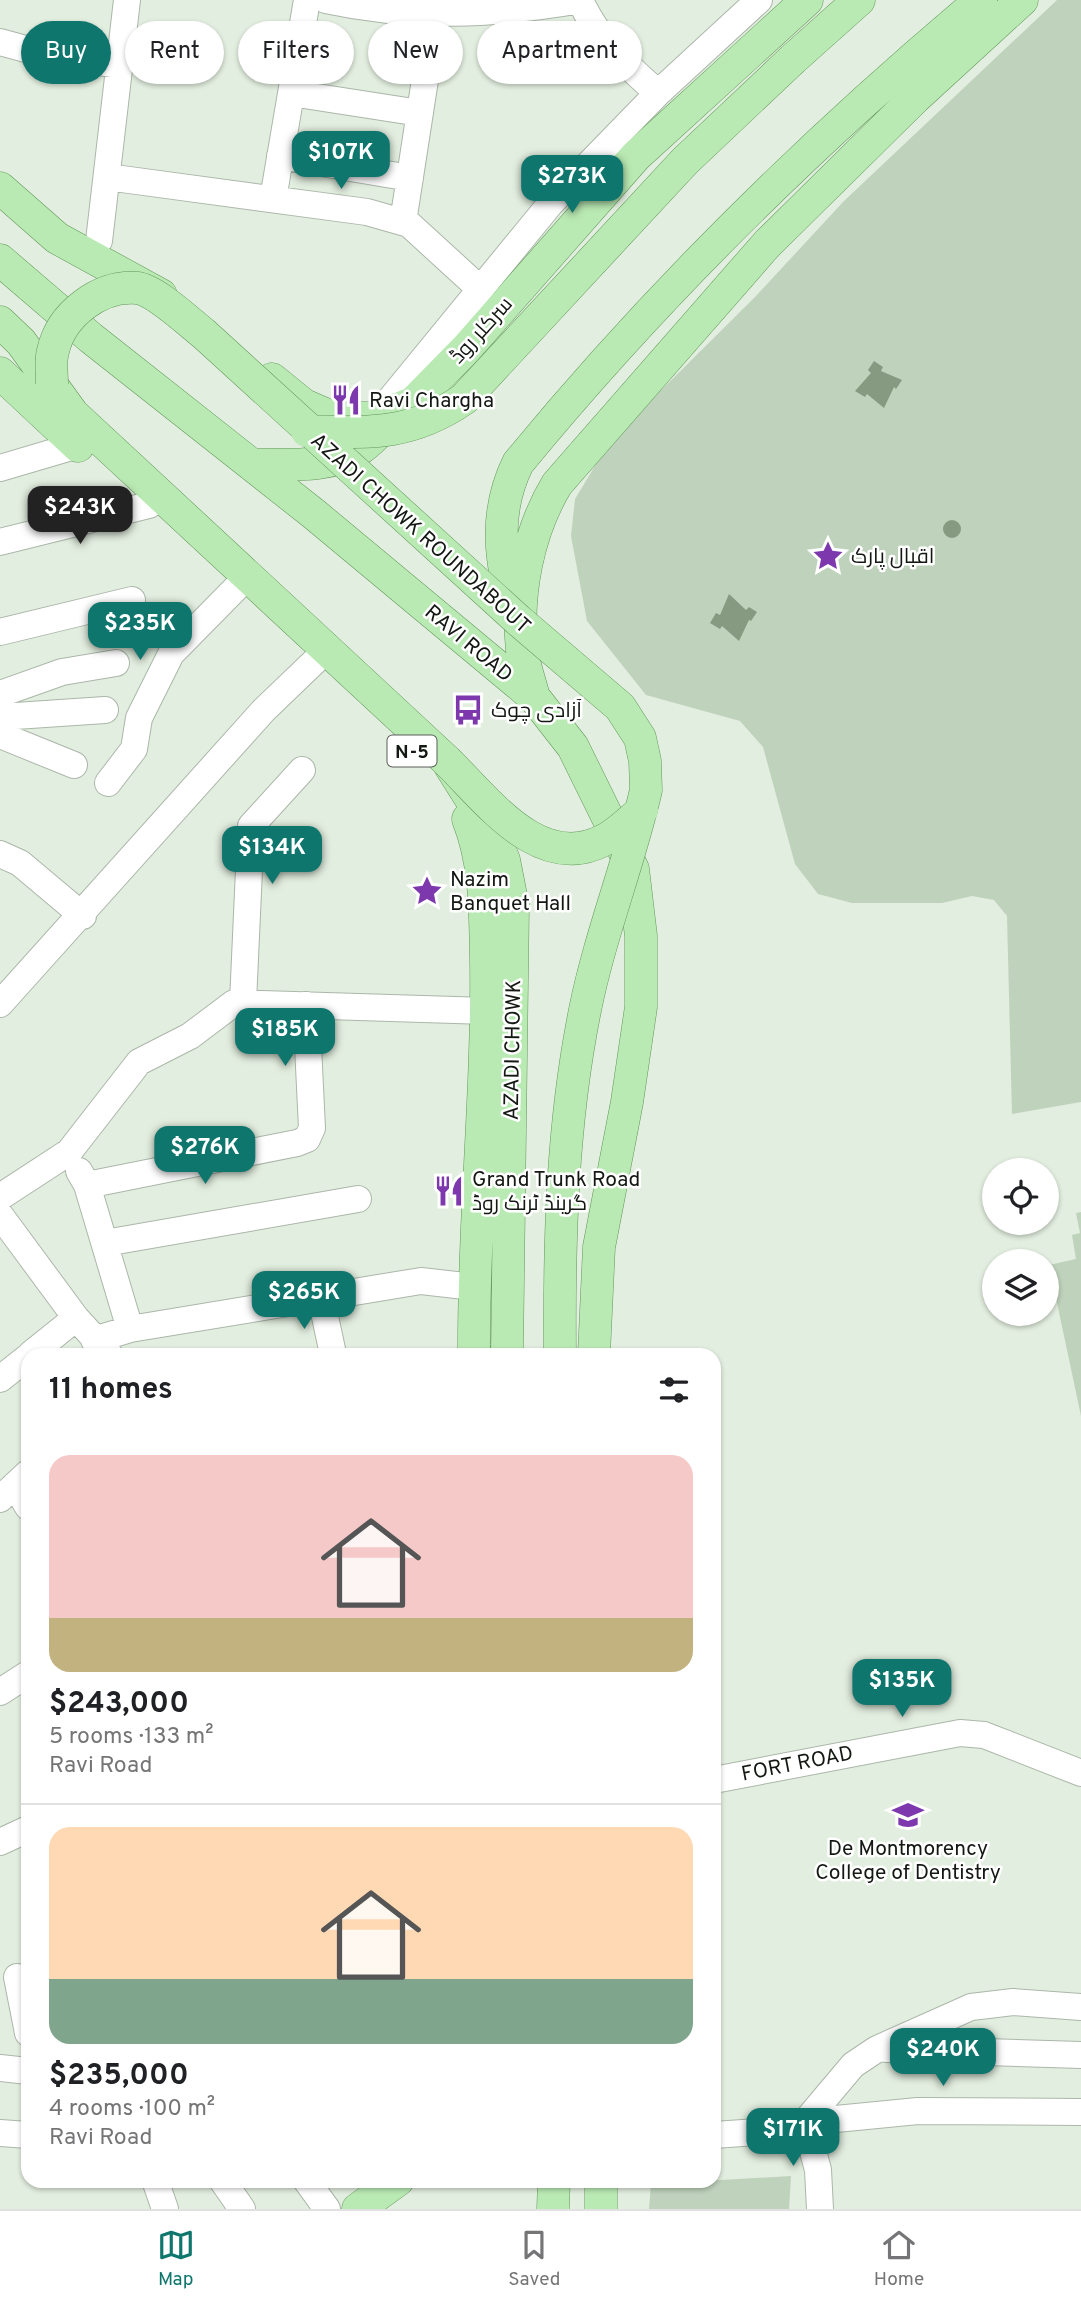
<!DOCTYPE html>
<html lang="en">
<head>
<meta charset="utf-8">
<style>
	:root { --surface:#fff; --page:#f6f6f6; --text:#202124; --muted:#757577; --line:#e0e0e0; --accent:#0f766e }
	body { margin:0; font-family:Overpass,Cairo,sans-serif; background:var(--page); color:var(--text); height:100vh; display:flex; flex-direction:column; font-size:26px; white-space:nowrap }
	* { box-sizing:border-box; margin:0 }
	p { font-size:23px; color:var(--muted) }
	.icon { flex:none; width:38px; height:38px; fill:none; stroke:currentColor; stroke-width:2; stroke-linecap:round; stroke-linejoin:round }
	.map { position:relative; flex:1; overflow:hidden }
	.side { position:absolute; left:21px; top:1348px; width:700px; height:840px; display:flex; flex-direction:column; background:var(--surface); border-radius:21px; box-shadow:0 2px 5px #0004 }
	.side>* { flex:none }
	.guide { position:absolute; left:21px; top:21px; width:700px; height:63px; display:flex; gap:14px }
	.tools { position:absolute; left:982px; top:1158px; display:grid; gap:14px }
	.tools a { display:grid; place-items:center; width:77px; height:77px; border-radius:50%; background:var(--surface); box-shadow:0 2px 5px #0004; font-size:35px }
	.price { position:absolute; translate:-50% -60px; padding:0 16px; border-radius:14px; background:var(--accent); color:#fff; font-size:23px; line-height:46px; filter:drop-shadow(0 2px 4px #0008) }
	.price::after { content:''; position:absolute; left:50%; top:42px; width:21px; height:16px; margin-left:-10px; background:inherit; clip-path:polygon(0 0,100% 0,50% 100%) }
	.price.active { background:#222; color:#fff }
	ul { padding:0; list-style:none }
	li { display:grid; align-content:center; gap:14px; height:371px; padding:0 28px }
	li+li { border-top:2px solid var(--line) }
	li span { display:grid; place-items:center; height:217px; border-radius:21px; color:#555 }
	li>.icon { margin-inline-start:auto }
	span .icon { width:126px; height:126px; fill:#fffc; stroke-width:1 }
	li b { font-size:30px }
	h2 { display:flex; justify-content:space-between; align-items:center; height:84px; padding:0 28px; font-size:30px }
	.pill { padding:0 24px; border-radius:32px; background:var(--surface); box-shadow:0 2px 5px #0004; font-size:24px; line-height:63px }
	.pill.active { background:var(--accent); color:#fff }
	.tab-bar { display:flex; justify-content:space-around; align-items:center; height:98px; border-top:2px solid var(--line); background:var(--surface); font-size:19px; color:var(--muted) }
	.tab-bar a { display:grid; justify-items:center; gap:4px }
	.tab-bar .active { color:var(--accent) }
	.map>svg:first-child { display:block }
	.green { fill:#bfd2bc }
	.water { fill:#869a82 }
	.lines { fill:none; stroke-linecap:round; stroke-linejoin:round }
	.minor-casing { stroke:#abb7a9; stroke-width:28 }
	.major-casing { stroke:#62975a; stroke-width:33 }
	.minor { stroke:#fff; stroke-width:26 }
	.major { stroke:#baeab3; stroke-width:32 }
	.major-bridge-casing { stroke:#62975a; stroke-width:33; stroke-linecap:butt }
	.major-bridge { stroke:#baeab3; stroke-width:32 }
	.labels { text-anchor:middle; stroke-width:5; stroke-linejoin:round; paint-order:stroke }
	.shield { fill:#fff; stroke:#5a5d5a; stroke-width:2 }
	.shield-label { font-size:19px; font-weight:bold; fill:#131813 }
	.street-label { font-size:21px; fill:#131813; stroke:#fff }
	.poi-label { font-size:21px; fill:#131813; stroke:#fff; text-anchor:start }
</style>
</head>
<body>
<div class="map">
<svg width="1081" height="2209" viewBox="0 0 1081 2209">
	<rect width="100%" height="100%" fill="#e2eedf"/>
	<path class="green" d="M1057,0H1081V1102L1012,1114L1007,916L994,900L972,896L942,903H852L818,894L795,864L763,747L740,721L646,695L587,621L571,536L575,499L610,441L755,297L844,201Z
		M1081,1212V1416L1049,1265L1076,1259L1072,1235L1080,1233L1076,1213Z
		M791,2176L789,2209H649L651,2184Z"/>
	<path class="water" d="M874,361L883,367L881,371L902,380L896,389L894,387L884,408L867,394L865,397L855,391L871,373L868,370Z
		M943 529a9 9 0 1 1 18 0a9 9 0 1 1-18 0Z
		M729,594L746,610L749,607L757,612L751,621L749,620L739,641L722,626L720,629L710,623L716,613L720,615Z"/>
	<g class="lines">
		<g class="minor-casing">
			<path id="minor" d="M326,0C413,19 494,15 581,0
				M580,0C598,40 626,65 658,93
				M0,42L44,54L118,65
				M291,93L420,113
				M280,156L410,178
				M107,177L367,212L409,224L480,289
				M273,199L307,0
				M403,222L435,15
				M87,256L99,241L127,0
				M375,418L551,203L658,93L759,0
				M0,468L78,445
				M0,542L149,505
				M0,632L132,600
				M0,694L62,672L116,663
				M0,717L105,710
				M0,735L74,765
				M108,783L134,749L139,718L171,654L236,588
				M0,854L20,863L83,916
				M243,1002L251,826L302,770
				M0,1004L263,711L315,661
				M79,1171L87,1185L130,1329
				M87,1185L297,1143L307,1139L312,1128L306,1005
				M0,1197L69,1152L139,1062L190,1036L234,1003L487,1011
				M0,1215L76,1318L109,1354
				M105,1243L358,1199
				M321,1298L333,1354
				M94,1340L130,1329L421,1281L474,1287
				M31,1354L76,1318
				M0,1379L28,1357
				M15,1485L28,1507
				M0,1499L28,1473
				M0,1692L28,1674
				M714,1780L960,1733L984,1735L1081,1773
				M0,1842L28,1829
				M17,1977L28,2033
				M886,2049L1081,2055
				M0,2068L28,2071
				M805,2122L853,2065L877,2049L971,2007L1013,2002L1081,2007
				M805,2122L818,2170L820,2209
				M0,2133L28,2135
				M714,2135L771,2131L805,2122L918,2111L1081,2112
				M155,2180L165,2209
				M222,2180L242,2209
				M306,2180L327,2209"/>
		</g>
		<g class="major-casing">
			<path id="major" d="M793,59L859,0
				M0,188L57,238L161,295
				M0,260L91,338L314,514L534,697L573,747L633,869L641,936V1007L627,1102L599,1247L594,1354
				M0,322L21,342L73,414L447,761L494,836L504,860L513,906L507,1354
				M0,373L78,446
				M272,379L304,405L334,418H375L413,403L466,349L636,156L807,0
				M252,465C287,464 330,469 361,448C373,440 383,427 393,418
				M516,616C500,563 493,514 518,463C657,294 814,140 981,0
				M534,697C530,682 524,665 522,650C516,594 528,532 557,484L767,244L915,98L1022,0
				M468,819C486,864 485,913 486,961C488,1092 473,1223 474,1354
				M358,2209L398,2180
				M553,2209L554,2180
				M601,2209V2180"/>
		</g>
		<use href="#minor" class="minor"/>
		<use href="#major" class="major"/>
		<g class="major-bridge-casing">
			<path id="major-bridge" d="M52,384C52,373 50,361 53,351C61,315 99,285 137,288C155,290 189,322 204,334L518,620L620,707L640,738L645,761L646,790C629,864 600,935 585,1010C562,1124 559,1239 560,1354
				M307,431C370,433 410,436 464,399L685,161L793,59
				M447,761C487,800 540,874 604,840C618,833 630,821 642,810"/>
		</g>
		<use href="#major-bridge" class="major-bridge"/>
	</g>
	<defs>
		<g id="restaurant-bare" transform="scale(2.415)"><path d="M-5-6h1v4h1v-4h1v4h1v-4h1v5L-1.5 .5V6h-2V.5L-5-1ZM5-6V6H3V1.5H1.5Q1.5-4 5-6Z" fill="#7c38ac" stroke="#fff" stroke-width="2.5" paint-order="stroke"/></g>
		<g id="sight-bare" transform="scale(2.415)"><path d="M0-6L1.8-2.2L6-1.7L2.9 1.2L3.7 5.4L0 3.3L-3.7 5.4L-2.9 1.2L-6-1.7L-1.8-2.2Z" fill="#7c38ac" stroke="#fff" stroke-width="2.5" paint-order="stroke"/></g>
		<g id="bus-bare" transform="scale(2.415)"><path d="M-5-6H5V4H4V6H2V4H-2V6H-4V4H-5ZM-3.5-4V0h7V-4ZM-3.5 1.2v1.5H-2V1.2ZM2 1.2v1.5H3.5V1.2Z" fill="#7c38ac" stroke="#fff" stroke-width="2.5" paint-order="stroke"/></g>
		<g id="university-bare" transform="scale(2.415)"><path d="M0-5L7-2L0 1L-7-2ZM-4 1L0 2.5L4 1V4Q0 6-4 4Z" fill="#7c38ac" stroke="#fff" stroke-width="2.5" paint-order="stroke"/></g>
	</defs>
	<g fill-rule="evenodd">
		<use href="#restaurant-bare" x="346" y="400"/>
		<use href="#sight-bare" x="828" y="556"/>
		<use href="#bus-bare" x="468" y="710"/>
		<use href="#sight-bare" x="427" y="891"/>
		<use href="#restaurant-bare" x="449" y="1191"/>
		<use href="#university-bare" x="908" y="1815"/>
	</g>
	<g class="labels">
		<rect class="shield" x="387.5" y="735.5" width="49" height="31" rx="5"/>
		<g class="shield-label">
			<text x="412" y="758">N-5</text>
		</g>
		<g class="street-label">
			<text transform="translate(481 330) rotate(-48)" y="7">سرکلر روڈ</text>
			<text transform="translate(421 533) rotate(42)" y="7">AZADI CHOWK ROUNDABOUT</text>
			<text transform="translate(469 643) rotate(40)" y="7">RAVI ROAD</text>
			<text transform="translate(512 1050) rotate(-89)" y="7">AZADI CHOWK</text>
			<text transform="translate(797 1763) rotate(-11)" y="7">FORT ROAD</text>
		</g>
		<g class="poi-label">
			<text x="369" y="407">Ravi Chargha</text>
			<text x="851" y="563">اقبال پارک</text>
			<text x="491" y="717">آزادی چوک</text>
			<text x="450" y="886">Nazim<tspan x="450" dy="24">Banquet Hall</tspan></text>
			<text x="472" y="1186">Grand Trunk Road<tspan x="472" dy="24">گرینڈ ٹرنک روڈ</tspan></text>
			<text x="908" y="1855" text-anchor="middle">De Montmorency<tspan x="908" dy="24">College of Dentistry</tspan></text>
		</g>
	</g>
</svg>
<div class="tools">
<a><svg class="icon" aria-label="locate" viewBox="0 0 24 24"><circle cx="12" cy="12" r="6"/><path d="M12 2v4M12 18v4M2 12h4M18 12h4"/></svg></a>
<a><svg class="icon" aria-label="layers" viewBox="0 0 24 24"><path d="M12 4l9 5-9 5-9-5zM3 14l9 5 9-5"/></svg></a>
</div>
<b class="price" style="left:341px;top:191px">$107K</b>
<b class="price" style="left:572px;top:215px">$273K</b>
<b class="price active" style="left:80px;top:546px">$243K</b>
<b class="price" style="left:140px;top:662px">$235K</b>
<b class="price" style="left:272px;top:886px">$134K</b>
<b class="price" style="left:285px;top:1068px">$185K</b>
<b class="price" style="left:205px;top:1186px">$276K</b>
<b class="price" style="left:304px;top:1331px">$265K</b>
<b class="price" style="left:902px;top:1719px">$135K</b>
<b class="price" style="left:943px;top:2088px">$240K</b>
<b class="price" style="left:793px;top:2168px">$171K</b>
<div class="guide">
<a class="pill active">Buy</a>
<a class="pill">Rent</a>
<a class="pill">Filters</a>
<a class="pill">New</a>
<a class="pill">Apartment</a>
</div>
<section class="side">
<h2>11 homes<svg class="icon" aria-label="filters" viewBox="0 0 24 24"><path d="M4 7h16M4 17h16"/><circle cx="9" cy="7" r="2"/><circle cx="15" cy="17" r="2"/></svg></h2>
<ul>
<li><span style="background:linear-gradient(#f6c9c9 75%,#c2b280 0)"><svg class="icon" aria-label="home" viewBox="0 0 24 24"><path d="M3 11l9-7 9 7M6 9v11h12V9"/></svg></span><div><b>$243,000</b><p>5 rooms · 133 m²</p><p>Ravi Road</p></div></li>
<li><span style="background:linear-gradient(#ffd9b3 70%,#7fa58c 0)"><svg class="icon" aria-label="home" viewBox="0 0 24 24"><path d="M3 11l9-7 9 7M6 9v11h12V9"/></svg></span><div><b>$235,000</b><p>4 rooms · 100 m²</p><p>Ravi Road</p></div></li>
</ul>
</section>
</div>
<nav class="tab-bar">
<a class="active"><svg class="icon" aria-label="map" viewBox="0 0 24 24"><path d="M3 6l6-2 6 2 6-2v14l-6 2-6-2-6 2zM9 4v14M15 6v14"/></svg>Map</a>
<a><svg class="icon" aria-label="saved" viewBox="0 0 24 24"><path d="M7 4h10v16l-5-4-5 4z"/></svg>Saved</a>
<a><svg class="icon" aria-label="home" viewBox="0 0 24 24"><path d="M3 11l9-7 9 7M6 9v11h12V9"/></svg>Home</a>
</nav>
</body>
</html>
